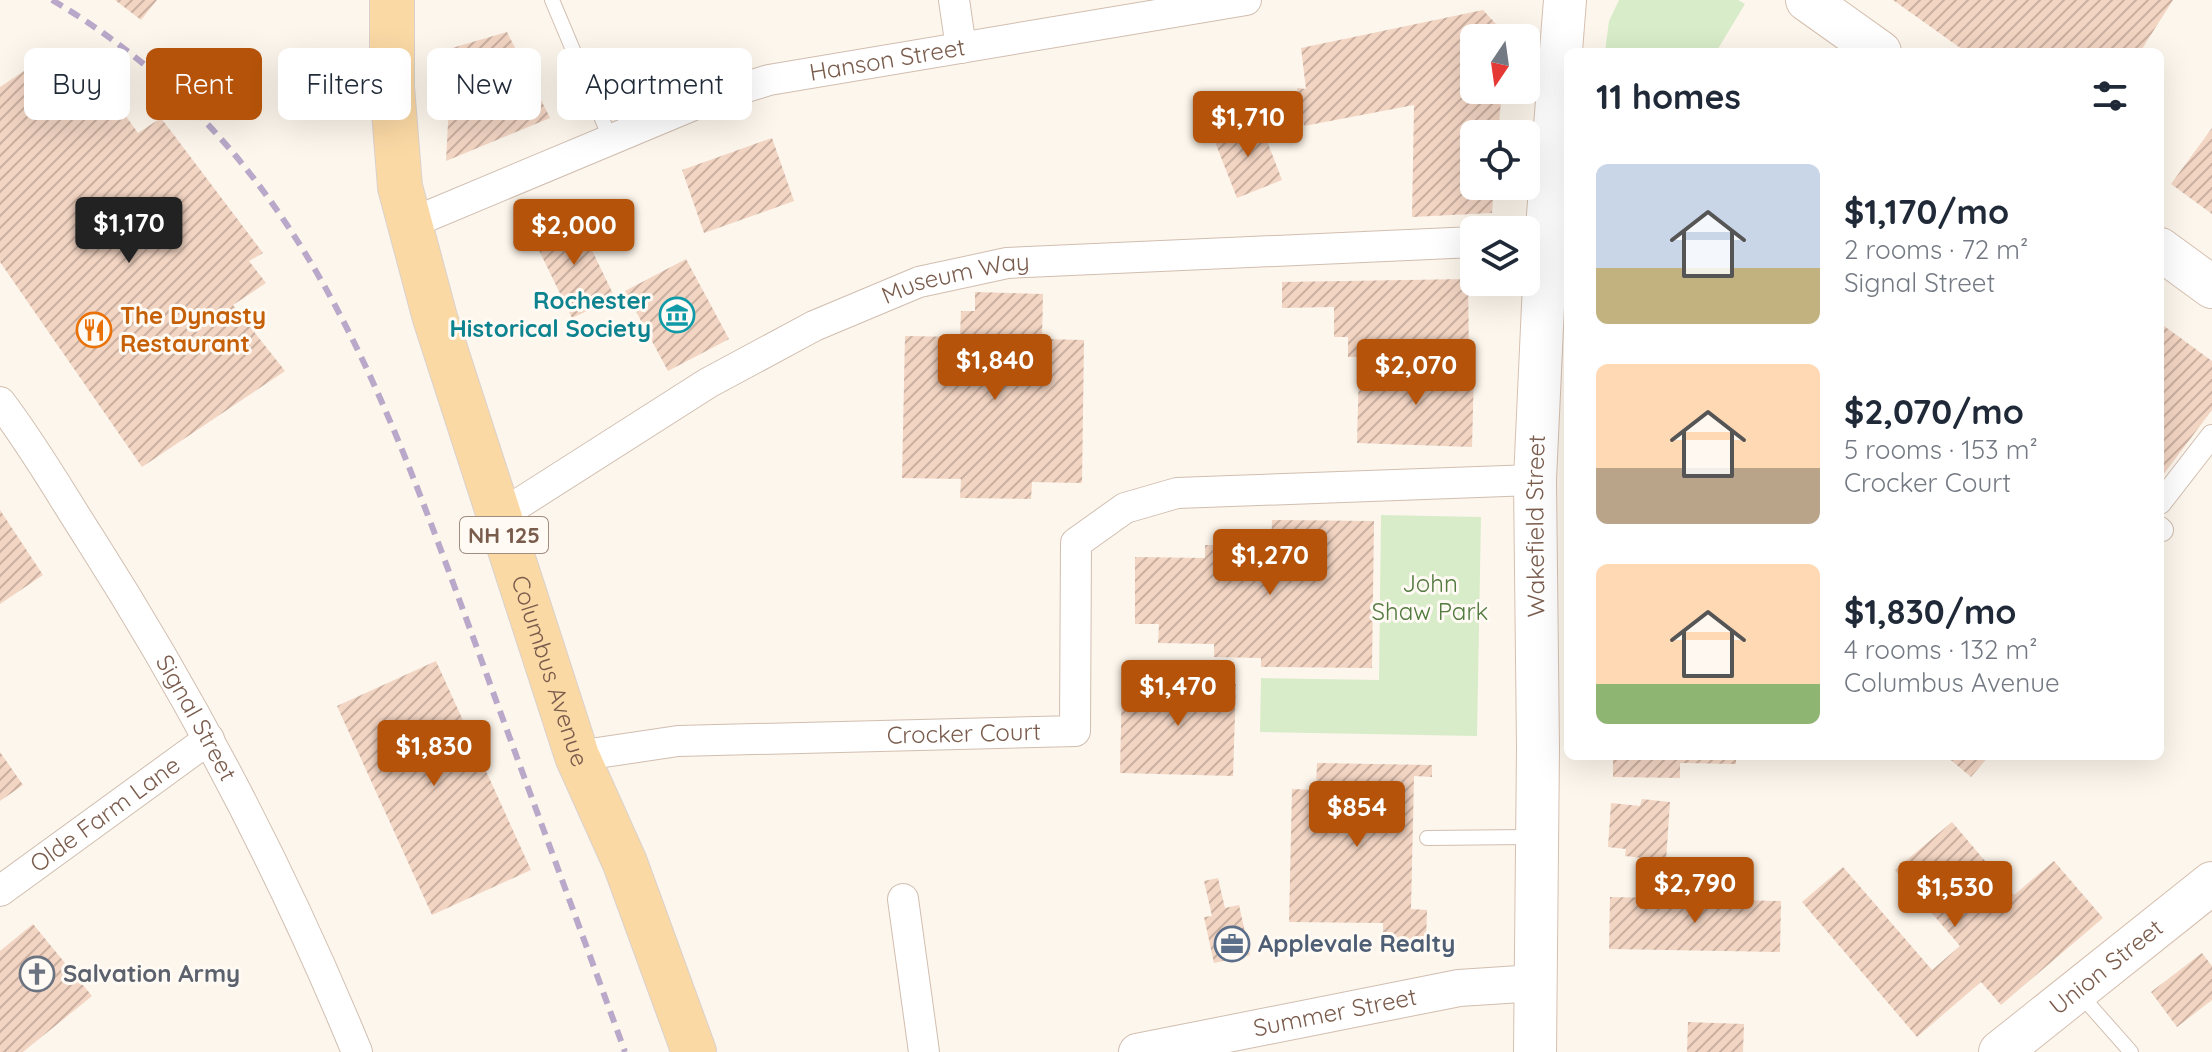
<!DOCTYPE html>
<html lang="en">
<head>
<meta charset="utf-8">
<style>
	:root { --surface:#fff; --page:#f2f2f3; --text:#1f2937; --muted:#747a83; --accent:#b45309 }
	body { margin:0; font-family:Quicksand,sans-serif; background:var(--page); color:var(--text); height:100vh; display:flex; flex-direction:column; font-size:30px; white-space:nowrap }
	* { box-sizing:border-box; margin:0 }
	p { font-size:26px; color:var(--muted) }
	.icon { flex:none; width:44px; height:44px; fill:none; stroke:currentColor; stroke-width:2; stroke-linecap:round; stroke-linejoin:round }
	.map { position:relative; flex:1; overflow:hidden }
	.panel { position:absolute; left:1564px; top:48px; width:600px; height:712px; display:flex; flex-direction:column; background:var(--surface); border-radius:12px; box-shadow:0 8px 32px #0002 }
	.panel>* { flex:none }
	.banner { position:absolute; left:24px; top:48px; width:760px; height:72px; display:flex; gap:16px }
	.needle { width:52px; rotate:193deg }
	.tools { position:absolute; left:1460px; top:24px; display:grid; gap:16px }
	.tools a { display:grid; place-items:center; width:80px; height:80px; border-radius:12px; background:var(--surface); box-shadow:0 8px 32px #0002; font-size:40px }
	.price { position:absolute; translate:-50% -68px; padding:0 18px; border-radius:8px; background:var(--accent); color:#fff; font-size:26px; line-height:52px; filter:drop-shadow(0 2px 4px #0008) }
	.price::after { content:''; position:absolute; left:50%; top:48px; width:24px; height:18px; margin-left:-12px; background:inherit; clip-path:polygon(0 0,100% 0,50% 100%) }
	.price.on { background:#222; color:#fff }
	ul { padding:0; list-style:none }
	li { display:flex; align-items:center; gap:24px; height:200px; padding:0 32px }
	li span { display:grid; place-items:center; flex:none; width:224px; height:160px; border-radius:12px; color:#555 }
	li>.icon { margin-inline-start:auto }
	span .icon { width:96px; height:96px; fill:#fffc; stroke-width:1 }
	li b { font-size:34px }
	h2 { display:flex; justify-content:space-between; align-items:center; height:96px; padding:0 32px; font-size:34px }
	.chip { padding:0 28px; border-radius:12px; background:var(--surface); box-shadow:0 8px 32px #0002; font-size:28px; line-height:72px }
	.chip.on { background:var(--accent); color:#fff }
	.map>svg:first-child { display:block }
	.park { fill:#d8ecc9 }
	.building { fill:url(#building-hatch) }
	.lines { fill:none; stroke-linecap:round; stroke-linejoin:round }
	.service-casing { stroke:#d1beb0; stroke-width:16 }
	.pedestrian-casing { stroke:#d1beb0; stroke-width:24 }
	.minor-casing { stroke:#d1beb0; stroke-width:32 }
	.tertiary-casing { stroke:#d1beb0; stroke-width:38 }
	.secondary-casing { stroke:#d6c0b0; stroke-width:44 }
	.primary-casing { stroke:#dad1cd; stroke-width:46 }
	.service { stroke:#fff; stroke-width:14 }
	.pedestrian { stroke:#fff; stroke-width:22 }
	.minor { stroke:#fff; stroke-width:30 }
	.tertiary { stroke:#fff; stroke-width:36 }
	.secondary { stroke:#fff; stroke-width:42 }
	.primary { stroke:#fbd9a5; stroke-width:44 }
	.rail { stroke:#b9a8c9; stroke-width:6; stroke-dasharray:12 8; stroke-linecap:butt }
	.labels { text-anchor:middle; stroke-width:6; stroke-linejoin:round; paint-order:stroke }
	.shield { fill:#fffaf3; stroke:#a28b7f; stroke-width:2 }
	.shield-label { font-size:22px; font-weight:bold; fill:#7a5c4d }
	.street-label { font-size:24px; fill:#7a5c4d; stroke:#fffaf3 }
	.culture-label { font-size:24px; font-weight:bold; fill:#0d838f; stroke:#fffaf3; text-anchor:end }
	.food-label { font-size:24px; font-weight:bold; fill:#c56008; stroke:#fffaf3; text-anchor:start }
	.park-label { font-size:24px; fill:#537a41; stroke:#fffaf3 }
	.service-label { font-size:24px; font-weight:bold; fill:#4e5e75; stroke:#fffaf3; text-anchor:start }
	.worship-label { font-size:24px; font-weight:bold; fill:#5b616d; stroke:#fffaf3; text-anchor:start }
</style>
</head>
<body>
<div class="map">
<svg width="2212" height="1052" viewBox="0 0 2212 1052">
	<defs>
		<pattern id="building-hatch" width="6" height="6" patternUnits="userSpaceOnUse" patternTransform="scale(2)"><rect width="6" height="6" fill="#f3d5c3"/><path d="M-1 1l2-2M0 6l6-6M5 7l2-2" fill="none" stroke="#cab0a1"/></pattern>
	</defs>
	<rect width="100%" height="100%" fill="#fdf6ec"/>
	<path class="park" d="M1619,0H1738L1745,4L1716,52H1605L1609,21Z
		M1381,515L1481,517L1477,736L1260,732L1261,678L1379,680Z"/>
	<path class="building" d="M115,0H157L141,20Z
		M1893,0H2173L2140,52H1966Z
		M1483,10L1506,35V38H1474V90H1502L1498,134H1474V186H1494L1492,213L1412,217L1414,105L1304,126L1297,88L1306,89L1301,48Z
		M507,32L550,118L446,161L452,48Z
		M27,69L67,119L107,90L138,133L161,118L263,253L249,261L266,283L233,305L285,371L142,467L0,262V87Z
		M1259,120L1282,180L1237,198L1213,137Z
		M2212,128V214L2171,184Z
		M772,138L794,201L704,233L682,170Z
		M575,215L615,298L572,318L532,236Z
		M686,259L729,339L668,371L625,291Z
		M1468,279L1469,356L1348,357V337H1334V307L1282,308V282Z
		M975,292L1043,294L1042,339L1084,340L1082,483L1032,482L1031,499L960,498L961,479L902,478L905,336L960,337L961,311H975Z
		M2160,323L2212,361V410L2160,479Z
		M1359,367L1474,371L1472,447L1357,443Z
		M0,510L43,575L0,604Z
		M1272,520L1374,521L1372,668L1261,667V658L1214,657V644L1158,643L1159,624H1135V557L1205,558V545H1271Z
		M436,661L531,870L432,915L337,706Z
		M1122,680L1236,684L1233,776L1120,773Z
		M0,752L23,785L0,801Z
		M1613,756H1736V764L1680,763V778L1613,777Z
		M1946,756H1989L1971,777Z
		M1317,763L1432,765V777L1414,776L1411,909L1427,910L1426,942L1383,941V923L1289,922L1292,789L1316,790Z
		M1642,799L1670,802L1666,861L1625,856L1626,849L1608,847L1611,803L1640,806Z
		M1952,822L2014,895L2054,861L2103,918L2001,1005L1981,982L1917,1037L1802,902L1843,867L1932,970L1960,946L1895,870Z
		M1218,878L1225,908L1239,905L1250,955L1214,963L1204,917L1212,916L1204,881Z
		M1610,897L1781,901L1780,952L1609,949Z
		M33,924L92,996L23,1052H0V951Z
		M2202,953L2212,966V1000L2177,1027L2151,992Z
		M1688,1022L1744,1024L1743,1052H1687Z"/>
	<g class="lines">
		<g class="service-casing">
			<path id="service" d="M552,0L610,138
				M1427,838L1534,837
				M2078,992L2131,1052"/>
		</g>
		<g class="pedestrian-casing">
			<path id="pedestrian" d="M2160,503L2212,436
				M2160,528L2162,530"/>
		</g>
		<g class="minor-casing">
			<g id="minor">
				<path d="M954,0L961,48"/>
				<path id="s1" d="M409,224L708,99L769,80L1246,0"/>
				<path id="s2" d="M0,402C33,445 61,494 90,539C194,702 284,874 357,1052"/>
				<path id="s3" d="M498,517L708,383L814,326L919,282L1007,263L1474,242"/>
				<path id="s4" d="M577,756L678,741L1075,731L1076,543L1125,508L1177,493L1535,480"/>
				<path id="s5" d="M0,891L209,739"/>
				<path d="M903,899L924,1052"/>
			</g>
		</g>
		<g class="tertiary-casing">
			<g id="tertiary">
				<path id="s6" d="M1137,1052L1459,988L1536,983"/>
			</g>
		</g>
		<g class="secondary-casing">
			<g id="secondary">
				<path d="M1807,0L1880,52"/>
				<path d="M2160,249L2212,287"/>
				<path id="s7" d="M1535,1052L1538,748L1535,480L1546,240L1565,0"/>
				<path id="s8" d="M2000,1052L2212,883"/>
			</g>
		</g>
		<g class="primary-casing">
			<g id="primary">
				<path id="s9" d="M392,0V87L400,187L435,318L577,756L625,863L694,1052"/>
			</g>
		</g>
		<use href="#service" class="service"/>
		<use href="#pedestrian" class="pedestrian"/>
		<use href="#minor" class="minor"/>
		<use href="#tertiary" class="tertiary"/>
		<use href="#secondary" class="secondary"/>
		<use href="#primary" class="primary"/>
		<path class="rail" d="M52,0C302,147 383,393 477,648C526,783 576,917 625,1052"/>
	</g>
	<defs>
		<g id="museum-ring" transform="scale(1.8)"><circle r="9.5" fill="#fffaf3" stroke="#0f9aa8" stroke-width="1.5"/><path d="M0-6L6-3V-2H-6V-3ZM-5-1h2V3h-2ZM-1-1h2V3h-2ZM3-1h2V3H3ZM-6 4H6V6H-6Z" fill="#0f9aa8"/></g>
		<g id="restaurant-ring" transform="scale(1.8)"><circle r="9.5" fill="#fffaf3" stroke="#e8710a" stroke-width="1.5"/><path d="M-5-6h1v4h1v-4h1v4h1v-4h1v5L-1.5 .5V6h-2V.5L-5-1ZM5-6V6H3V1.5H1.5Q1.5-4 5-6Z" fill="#e8710a"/></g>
		<g id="office-ring" transform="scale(1.8)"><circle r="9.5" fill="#fffaf3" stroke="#5c6f8a" stroke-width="1.5"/><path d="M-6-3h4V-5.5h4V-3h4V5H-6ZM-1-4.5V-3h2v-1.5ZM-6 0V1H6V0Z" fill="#5c6f8a"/></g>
		<g id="church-ring" transform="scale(1.8)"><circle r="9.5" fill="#fffaf3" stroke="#6b7280" stroke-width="1.5"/><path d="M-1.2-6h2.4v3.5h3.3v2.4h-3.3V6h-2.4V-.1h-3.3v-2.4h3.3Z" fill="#6b7280"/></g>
	</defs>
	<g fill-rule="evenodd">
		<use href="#museum-ring" x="677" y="315"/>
		<use href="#restaurant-ring" x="94" y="330"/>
		<use href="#office-ring" x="1232" y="944"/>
		<use href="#church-ring" x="37" y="974"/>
	</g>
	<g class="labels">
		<rect class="shield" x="460" y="517" width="88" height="36" rx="6"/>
		<g class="shield-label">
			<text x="504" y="543">NH 125</text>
		</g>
		<g class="street-label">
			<text dy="8" stroke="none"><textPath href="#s1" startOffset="508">Hanson Street</textPath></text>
			<text dy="8" stroke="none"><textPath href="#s3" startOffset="520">Museum Way</textPath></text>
			<text dy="8" stroke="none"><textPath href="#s7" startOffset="526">Wakefield Street</textPath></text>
			<text dy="8" stroke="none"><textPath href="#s9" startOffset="694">Columbus Avenue</textPath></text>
			<text dy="8" stroke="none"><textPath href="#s2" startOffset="372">Signal Street</textPath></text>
			<text dy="8" stroke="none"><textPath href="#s4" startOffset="388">Crocker Court</textPath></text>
			<text dy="8" stroke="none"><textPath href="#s5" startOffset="130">Olde Farm Lane</textPath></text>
			<text dy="8" stroke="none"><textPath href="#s8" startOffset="136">Union Street</textPath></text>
			<text dy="8" stroke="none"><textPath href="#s6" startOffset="202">Summer Street</textPath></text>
		</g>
		<g class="culture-label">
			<text x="651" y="309">Rochester<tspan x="651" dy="28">Historical Society</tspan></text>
		</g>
		<g class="food-label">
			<text x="120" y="324">The Dynasty<tspan x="120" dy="28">Restaurant</tspan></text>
		</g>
		<g class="park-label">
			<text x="1430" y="592">John<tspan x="1430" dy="28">Shaw Park</tspan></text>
		</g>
		<g class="service-label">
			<text x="1258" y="952">Applevale Realty</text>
		</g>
		<g class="worship-label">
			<text x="63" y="982">Salvation Army</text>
		</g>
	</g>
</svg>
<div class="tools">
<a><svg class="needle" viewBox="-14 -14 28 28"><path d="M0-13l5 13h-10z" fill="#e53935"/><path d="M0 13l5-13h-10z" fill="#747a83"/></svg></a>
<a><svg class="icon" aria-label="locate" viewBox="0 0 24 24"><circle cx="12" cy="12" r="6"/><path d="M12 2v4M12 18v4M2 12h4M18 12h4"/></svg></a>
<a><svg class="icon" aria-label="layers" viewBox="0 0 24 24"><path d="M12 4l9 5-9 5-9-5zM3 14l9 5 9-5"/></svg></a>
</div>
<b class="price" style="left:1248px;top:159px">$1,710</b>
<b class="price on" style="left:129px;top:265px">$1,170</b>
<b class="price" style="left:574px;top:267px">$2,000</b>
<b class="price" style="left:995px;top:402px">$1,840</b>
<b class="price" style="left:1416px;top:407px">$2,070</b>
<b class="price" style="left:1270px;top:597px">$1,270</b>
<b class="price" style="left:1178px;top:728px">$1,470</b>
<b class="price" style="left:434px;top:788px">$1,830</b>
<b class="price" style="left:1357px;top:849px">$854</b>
<b class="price" style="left:1695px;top:925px">$2,790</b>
<b class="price" style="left:1955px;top:929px">$1,530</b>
<div class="banner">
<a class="chip">Buy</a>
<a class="chip on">Rent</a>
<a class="chip">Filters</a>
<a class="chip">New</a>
<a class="chip">Apartment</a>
</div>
<section class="panel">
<h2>11 homes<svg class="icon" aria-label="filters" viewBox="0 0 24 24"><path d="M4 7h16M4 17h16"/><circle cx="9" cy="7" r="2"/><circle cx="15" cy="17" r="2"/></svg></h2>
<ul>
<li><span style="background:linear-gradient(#c9d6e8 65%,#c2b280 0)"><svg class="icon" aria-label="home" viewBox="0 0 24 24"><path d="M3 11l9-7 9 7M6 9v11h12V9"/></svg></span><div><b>$1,170/mo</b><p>2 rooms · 72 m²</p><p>Signal Street</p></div></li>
<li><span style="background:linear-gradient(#ffd9b3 65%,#b9a48a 0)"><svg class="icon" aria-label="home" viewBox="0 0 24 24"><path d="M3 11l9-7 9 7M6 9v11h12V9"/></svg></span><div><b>$2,070/mo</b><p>5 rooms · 153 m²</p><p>Crocker Court</p></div></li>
<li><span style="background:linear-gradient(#ffd9b3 75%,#8fb573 0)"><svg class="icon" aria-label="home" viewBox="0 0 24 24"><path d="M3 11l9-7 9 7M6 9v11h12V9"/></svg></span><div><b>$1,830/mo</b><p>4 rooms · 132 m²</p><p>Columbus Avenue</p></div></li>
</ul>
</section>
</div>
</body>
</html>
